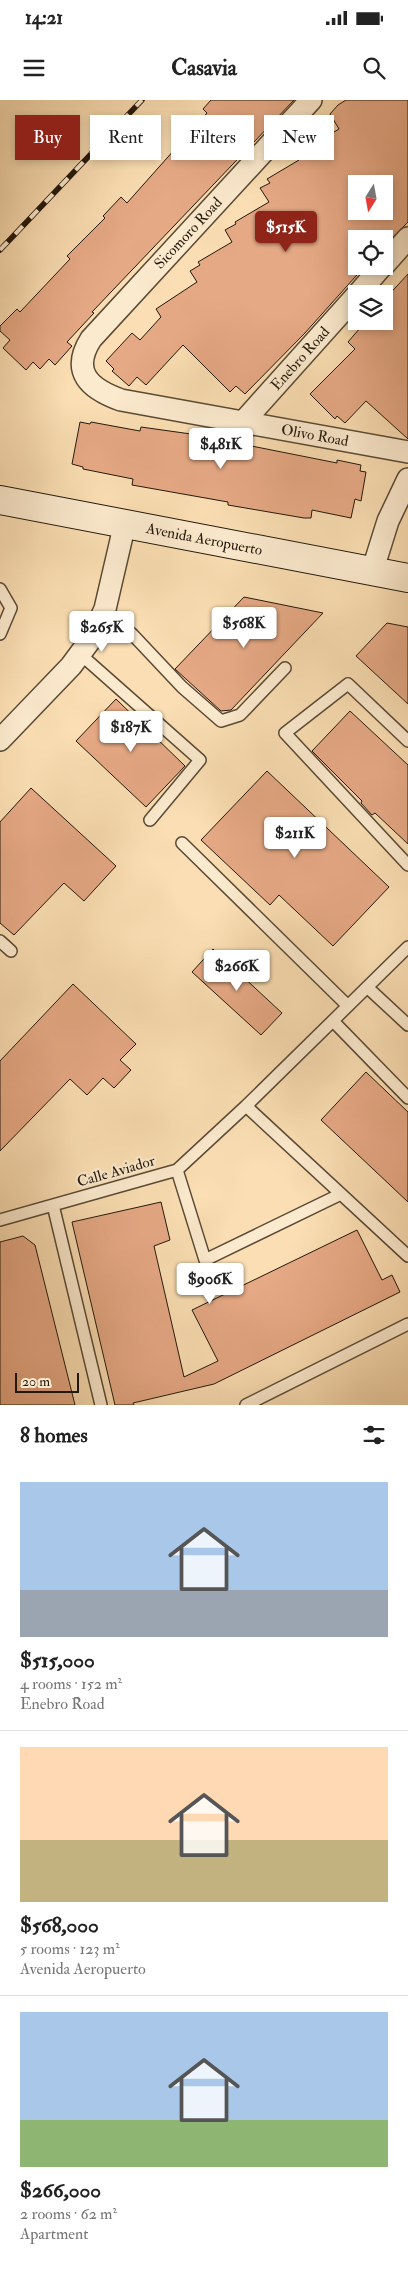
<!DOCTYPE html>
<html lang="en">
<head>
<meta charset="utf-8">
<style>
	:root { --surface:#fff; --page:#f6f6f6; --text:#222; --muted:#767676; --line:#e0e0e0; --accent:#8f2418 }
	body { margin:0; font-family:"IM FELL Double Pica",serif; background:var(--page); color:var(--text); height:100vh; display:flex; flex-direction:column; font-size:19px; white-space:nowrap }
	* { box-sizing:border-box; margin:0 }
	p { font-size:16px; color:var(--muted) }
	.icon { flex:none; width:28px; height:28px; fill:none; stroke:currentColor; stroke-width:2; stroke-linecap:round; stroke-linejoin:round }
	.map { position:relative; height:1305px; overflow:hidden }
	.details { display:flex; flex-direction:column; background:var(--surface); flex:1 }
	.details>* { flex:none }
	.guide { position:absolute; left:15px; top:15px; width:379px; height:45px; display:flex; gap:10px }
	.needle { width:32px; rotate:191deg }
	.controls { position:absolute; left:348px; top:75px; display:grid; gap:10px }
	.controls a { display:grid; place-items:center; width:45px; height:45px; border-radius:0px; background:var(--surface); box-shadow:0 2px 8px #0003; font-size:25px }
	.scale { position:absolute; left:15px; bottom:12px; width:64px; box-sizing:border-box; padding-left:5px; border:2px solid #23180b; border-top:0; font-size:14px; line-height:18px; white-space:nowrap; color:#23180b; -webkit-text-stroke:4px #fceace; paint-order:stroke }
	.price { position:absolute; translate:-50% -42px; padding:0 11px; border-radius:5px; background:#fff; color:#222; font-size:16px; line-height:32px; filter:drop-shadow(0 1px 2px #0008) }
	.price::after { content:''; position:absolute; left:50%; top:30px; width:15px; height:11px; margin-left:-8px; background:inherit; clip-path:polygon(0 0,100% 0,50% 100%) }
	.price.selected { background:var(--accent); color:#fff }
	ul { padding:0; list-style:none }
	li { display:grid; align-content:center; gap:10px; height:265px; padding:0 20px }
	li+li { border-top:1px solid var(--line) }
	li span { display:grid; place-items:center; height:155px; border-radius:0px; color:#555 }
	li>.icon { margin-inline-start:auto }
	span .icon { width:90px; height:90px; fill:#fffc; stroke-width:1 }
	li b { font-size:21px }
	h2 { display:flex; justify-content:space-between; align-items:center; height:60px; padding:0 20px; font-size:21px }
	.chip { padding:0 18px; border-radius:0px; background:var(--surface); box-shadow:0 2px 8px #0003; font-size:18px; line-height:45px }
	.chip.selected { background:var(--accent); color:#fff }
	.status { display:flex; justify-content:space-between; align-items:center; height:35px; padding:0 25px; background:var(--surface); direction:ltr }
	.status svg { height:14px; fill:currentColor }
	header { display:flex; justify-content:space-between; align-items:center; height:65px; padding:0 20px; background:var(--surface); font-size:22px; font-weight:800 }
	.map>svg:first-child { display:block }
	.building { fill:#e6a985; stroke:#23180b; fill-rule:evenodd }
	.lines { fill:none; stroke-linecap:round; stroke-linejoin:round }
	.lane-casing { stroke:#594a35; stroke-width:14 }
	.street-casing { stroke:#594a35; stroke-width:24 }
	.secondary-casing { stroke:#23180b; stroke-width:30 }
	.lane { stroke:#fceace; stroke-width:11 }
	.street { stroke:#fceace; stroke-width:21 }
	.secondary { stroke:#fceace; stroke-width:28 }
	.rail-casing { stroke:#23180b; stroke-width:5.5 }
	.rail { stroke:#fceace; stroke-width:4; stroke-dasharray:11; stroke-linecap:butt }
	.labels { text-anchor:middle; stroke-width:4.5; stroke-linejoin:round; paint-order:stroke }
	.street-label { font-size:15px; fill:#23180b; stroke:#fceace }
</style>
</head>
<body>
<div class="status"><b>14:21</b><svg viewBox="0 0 49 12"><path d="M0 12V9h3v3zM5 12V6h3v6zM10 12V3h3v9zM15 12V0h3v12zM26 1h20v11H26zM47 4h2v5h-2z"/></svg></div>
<header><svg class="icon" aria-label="menu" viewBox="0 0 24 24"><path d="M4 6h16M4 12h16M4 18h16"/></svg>Casavia<svg class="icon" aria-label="search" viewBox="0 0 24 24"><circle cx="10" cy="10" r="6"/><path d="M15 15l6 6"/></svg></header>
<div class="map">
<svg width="408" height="1305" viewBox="0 0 408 1305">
	<rect width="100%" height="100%" fill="#fbdeb3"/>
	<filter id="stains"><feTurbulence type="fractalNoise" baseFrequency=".004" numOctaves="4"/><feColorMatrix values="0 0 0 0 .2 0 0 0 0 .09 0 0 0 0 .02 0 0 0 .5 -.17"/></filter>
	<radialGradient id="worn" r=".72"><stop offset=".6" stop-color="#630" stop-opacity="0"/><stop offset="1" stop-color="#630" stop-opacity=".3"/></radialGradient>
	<path class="building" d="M211,0H294L92,212L94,213L67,242L72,246L55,265L49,259L40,269L33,262L26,270L3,248L10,240L0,231V226L17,209L20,212L70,159L67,156L105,118L103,116L121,97L127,103L207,13L203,9Z
		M346,0H408V122L384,146V139H356V166H365L304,234L245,294L236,286L230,292L183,245L146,285L137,277L129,286L112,271L114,269L106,261L132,233L140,240L161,217L156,209L197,182L190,171L200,165L198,162L232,142L225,130L236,124L235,122L269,102L260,88L270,83L267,79L299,60L297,58L307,52L305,49L339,29L330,14L338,5ZM356,84H384V111H356Z
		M408,174V339L366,301L345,323L337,316L335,319L310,294L355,249L348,242L366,221H384V200Z
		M80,322L90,324L91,322L129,329L140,331L141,327L191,334L337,363V360L361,365L360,371L366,372L361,401L355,399L351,418L312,410L311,418H304L228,405V402L132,385L133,379L83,369V367L72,364Z
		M244,497L323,513L231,610L221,611L175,569Z
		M387,523L408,527V604L356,556Z
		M116,599L185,666L146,707L76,641Z
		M350,611L408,665V744L375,713L372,715L361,703L362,701L312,651Z
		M267,671L389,787L333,846L279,795L270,805L201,740Z
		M31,688L116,766L84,801L64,783L14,835L0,823V722Z
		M213,849L282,913L261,935L192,872Z
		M73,884L136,944L120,960L131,970L114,988L103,978L87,995L70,979L0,1051V961Z
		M366,972L408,1012V1102L321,1020Z
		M161,1102L170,1140L154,1146L184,1277L218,1261L192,1210L357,1130L382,1180L392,1175L400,1192L214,1284L133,1303L134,1305H115L72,1122Z
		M23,1136L35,1145L75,1305H0V1142Z"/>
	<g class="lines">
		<g class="lane-casing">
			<path id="lane" d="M0,489L11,508L0,534
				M105,509L133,535L182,587L221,621L240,615L285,568
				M79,553L200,660L150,720
				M408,641L348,584L285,633L408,765
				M182,743L348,906
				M0,841L11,851
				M367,887L408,925
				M333,921L408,998
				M246,1006L408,1156
				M177,1070L246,1006L408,847
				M53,1105L101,1305
				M0,1120L177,1070L205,1160L341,1094
				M246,1305L408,1224"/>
		</g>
		<g class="street-casing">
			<g id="street">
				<path id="s1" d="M311,0L91,239C70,272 90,289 121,300L408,352"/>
				<path d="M384,165L408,138"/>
				<path d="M358,194L382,166"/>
				<path id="s2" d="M244,321L356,196"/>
				<path d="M372,472L388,421L408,379"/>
				<path d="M0,640L71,566L91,539L105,509L125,423"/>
			</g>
		</g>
		<g class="secondary-casing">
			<g id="secondary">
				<path id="s3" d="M0,400L408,478"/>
			</g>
		</g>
		<use href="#lane" class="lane"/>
		<use href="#street" class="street"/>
		<use href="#secondary" class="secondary"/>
		<g class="rail-casing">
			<path id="rail" d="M0,150L142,0"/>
		</g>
		<use href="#rail" class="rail"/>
	</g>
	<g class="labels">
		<g class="street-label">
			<text transform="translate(188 133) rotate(-47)" y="5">Sicomoro Road</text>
			<text dy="5" stroke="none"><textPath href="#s2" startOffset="84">Enebro Road</textPath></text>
			<text dy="5" stroke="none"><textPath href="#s1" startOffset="605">Olivo Road</textPath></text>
			<text dy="5" stroke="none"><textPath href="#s3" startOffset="208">Avenida Aeropuerto</textPath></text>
			<text transform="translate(116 1071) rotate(-16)" y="5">Calle Aviador</text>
		</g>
	</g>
	<rect width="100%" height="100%" filter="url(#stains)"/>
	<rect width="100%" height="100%" fill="url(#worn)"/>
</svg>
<div class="controls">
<a><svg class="needle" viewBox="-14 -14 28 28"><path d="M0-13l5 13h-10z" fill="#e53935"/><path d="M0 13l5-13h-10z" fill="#767676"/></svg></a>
<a><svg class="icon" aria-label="locate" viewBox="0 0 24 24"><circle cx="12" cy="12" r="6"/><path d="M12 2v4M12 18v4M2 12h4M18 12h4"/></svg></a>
<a><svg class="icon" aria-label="layers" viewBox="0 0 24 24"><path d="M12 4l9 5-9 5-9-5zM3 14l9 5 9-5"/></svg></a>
</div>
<div class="scale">20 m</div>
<b class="price selected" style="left:286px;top:153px">$515K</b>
<b class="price" style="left:221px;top:370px">$481K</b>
<b class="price" style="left:244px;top:549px">$568K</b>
<b class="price" style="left:102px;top:553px">$265K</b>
<b class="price" style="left:131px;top:653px">$187K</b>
<b class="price" style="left:295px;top:759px">$211K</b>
<b class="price" style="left:237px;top:892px">$266K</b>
<b class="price" style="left:210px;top:1205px">$906K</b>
<div class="guide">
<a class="chip selected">Buy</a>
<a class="chip">Rent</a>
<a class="chip">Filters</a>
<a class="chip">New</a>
</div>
</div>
<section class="details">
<h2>8 homes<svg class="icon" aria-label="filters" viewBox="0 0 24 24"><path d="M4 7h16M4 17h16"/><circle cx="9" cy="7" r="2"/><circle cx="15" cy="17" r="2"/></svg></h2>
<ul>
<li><span style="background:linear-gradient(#a9c7e8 70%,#9aa5b1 0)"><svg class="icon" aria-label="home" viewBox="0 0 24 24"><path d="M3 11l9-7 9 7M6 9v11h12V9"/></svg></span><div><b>$515,000</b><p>4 rooms · 152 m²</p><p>Enebro Road</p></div></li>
<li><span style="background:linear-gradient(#ffd9b3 60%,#c2b280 0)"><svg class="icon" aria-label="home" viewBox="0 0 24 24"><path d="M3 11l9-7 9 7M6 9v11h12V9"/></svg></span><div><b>$568,000</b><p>5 rooms · 123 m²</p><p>Avenida Aeropuerto</p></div></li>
<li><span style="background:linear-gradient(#a9c7e8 70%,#8fb573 0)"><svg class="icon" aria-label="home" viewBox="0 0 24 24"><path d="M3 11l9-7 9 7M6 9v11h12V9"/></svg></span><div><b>$266,000</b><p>2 rooms · 62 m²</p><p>Apartment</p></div></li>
</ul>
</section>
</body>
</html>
